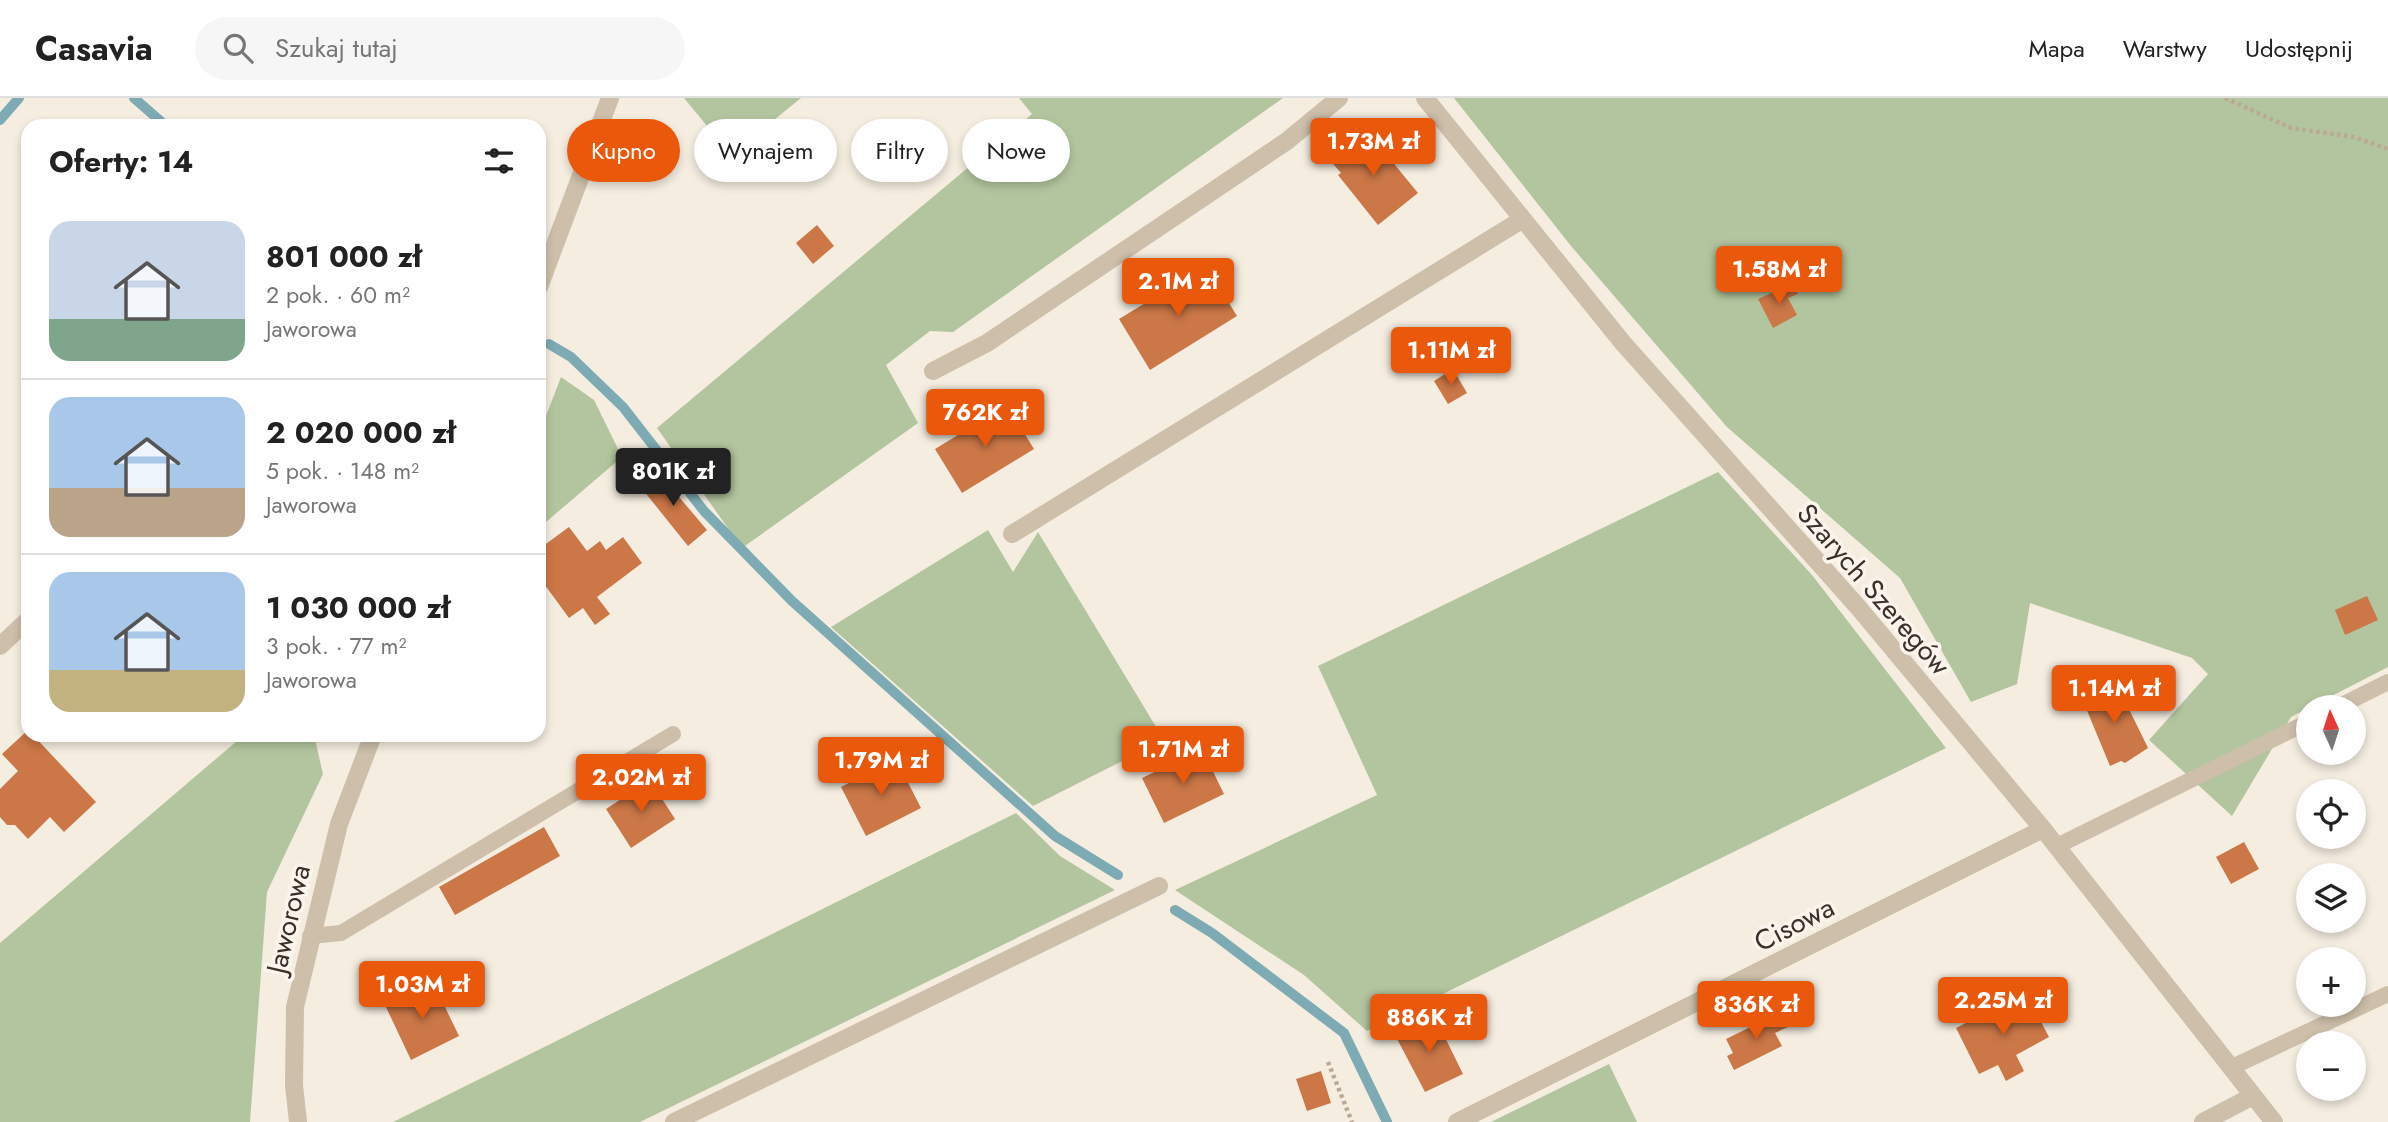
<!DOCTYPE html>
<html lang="pl">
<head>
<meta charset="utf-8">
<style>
	:root { --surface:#fff; --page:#f6f6f6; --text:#222; --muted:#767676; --line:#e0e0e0; --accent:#ea580c }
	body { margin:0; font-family:Jost,sans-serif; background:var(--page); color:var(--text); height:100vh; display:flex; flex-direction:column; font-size:26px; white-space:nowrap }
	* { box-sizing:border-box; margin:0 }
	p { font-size:23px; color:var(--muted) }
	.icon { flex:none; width:38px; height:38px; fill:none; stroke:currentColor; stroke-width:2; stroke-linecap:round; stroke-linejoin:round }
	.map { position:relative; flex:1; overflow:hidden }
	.sheet { position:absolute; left:21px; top:21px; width:525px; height:623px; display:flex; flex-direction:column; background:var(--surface); border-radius:21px; box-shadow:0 4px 10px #0003 }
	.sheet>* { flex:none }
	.banner { position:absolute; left:567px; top:21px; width:665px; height:63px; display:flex; gap:14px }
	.needle { width:46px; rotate:357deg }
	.buttons { position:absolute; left:2296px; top:597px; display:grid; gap:14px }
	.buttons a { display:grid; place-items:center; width:70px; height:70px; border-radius:50%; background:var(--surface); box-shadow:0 4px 10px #0003; font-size:35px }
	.price { position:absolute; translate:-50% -60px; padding:0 16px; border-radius:7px; background:var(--accent); color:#fff; font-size:23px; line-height:46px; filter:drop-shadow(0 2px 4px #0008) }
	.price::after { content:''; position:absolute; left:50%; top:42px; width:21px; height:16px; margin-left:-10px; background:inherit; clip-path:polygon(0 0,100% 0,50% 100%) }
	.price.on { background:#222; color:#fff }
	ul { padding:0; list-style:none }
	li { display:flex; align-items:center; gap:21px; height:175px; padding:0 28px }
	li+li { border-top:2px solid var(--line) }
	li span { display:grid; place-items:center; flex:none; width:196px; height:140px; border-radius:21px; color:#555 }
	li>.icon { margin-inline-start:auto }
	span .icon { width:84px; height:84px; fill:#fffc; stroke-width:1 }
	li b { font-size:30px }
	h2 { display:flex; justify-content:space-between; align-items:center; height:84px; padding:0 28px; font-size:30px }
	.chip { padding:0 24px; border-radius:32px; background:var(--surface); box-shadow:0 4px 10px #0003; font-size:24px; line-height:63px }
	.chip.on { background:var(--accent); color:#fff }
	header { display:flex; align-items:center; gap:42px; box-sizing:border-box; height:98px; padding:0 35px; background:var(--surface); border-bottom:2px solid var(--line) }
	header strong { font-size:33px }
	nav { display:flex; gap:38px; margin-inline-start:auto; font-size:24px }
	.search { width:490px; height:63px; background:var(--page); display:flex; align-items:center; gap:18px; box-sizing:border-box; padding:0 24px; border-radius:38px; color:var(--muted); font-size:26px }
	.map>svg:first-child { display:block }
	.green { fill:#b3c59e }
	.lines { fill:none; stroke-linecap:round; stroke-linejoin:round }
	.stream { stroke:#7daab3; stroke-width:10 }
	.building { fill:#cb7747 }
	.path { stroke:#baa994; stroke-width:4.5; stroke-dasharray:3.5 3.5; stroke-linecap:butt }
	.lane { stroke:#cdbfaa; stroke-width:16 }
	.street { stroke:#cdbfaa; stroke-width:18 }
	.labels { text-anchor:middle; stroke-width:7; stroke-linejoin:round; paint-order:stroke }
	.street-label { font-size:28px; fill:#3b312a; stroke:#fbf6ed }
</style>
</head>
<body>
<header>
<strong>Casavia</strong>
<div class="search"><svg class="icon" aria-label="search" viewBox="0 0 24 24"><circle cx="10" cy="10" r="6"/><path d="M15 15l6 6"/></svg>Szukaj tutaj</div>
<nav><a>Mapa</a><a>Warstwy</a><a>Udostępnij</a></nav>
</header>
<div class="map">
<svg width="2388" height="1024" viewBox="0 0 2388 1024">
	<rect width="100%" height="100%" fill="#f4ede0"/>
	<path class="green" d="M684,0H801L731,57Z
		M1019,0H1283L953,234L930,233L886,267L918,325L742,450L657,330L1032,16Z
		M1454,0H2388V569L2291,619L2232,718L2149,642L2208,576L2192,560L2030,505L2017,586L1971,604L1900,480L1727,329L1571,148Z
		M561,279L594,302L622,359L539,430V336Z
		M1718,374L1812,477L1946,650L1367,933L1304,877L1175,792L1377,697L1318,568Z
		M988,432L1013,474L1038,434L1164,642L1033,708L831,529Z
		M244,637H314L323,676L267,794L250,1024H0V845Z
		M1016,715L1060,758L1115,792L640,1024H393Z
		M1609,966L1637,1024H1491Z"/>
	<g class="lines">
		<path class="stream" d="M134,0L166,28
			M0,22L19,0
			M549,246L571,259L623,309L704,413L792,503L1055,738L1118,777
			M1175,812L1212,835L1344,935L1387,1024"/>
	</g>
	<path class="building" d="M1362,33L1375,47L1377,45L1418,95L1378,127L1338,77L1341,75L1329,61Z
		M817,127L834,148L813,166L796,145Z
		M1206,168L1237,218L1150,272L1119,221Z
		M1793,186L1798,196L1788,200L1797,217L1773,230L1758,201Z
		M1453,271L1467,295L1448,306L1434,283Z
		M1007,307L1034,351L962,395L935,351Z
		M657,373L707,432L688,448L639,387Z
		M569,429L587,453L600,443L606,452L623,439L642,465L597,499L610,516L595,527L583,510L569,520L539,479V451Z
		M2367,498L2378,522L2345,537L2335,512Z
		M2110,584L2121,607L2126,605L2148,650L2125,665L2121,663L2110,668L2081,598Z
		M28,632V637H33L96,704L64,734L50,719L28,741L15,727H7L0,719V691L18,673L2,656Z
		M1202,651L1224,696L1164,725L1142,680Z
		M896,661L921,710L866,738L841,689Z
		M650,682L675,721L631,750L606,711Z
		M544,729L560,758L455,817L439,789Z
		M2244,744L2259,771L2231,786L2216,759Z
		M433,884L459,938L411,962L385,907Z
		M2011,902L2030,903L2049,939L2016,957L2024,973L2006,983L1998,967L1979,976L1956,930Z
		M1781,914L1788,929L1775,935L1782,948L1734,972L1727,958L1733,955L1726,941Z
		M1434,917L1463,976L1425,994L1395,937Z
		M1321,973L1331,1005L1307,1013L1296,981Z"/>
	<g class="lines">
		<path class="path" d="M2225,0L2291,30L2354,39L2388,51
			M1328,964L1352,1024"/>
		<path class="lane" d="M2338,609L2388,584
			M2057,748L2308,624
			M310,838L341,835L673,636
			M2232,969L2388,896"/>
		<path class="street" d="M1425,0L1623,245L1858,509L2043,731L2274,1024
			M539,189L610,0
			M933,273L987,245L1287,43L1339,0
			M1012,436L1523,121
			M0,548L28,522
			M298,1024L294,987L295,909L339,726L373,637
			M674,1024L1159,788
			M1457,1024L2043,731
			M2203,1024L2253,998"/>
	</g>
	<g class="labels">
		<g class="street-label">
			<text transform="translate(1874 491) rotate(49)" y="10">Szarych Szeregów</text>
			<text transform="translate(288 821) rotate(-77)" y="10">Jaworowa</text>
			<text transform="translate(1794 826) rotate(-27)" y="10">Cisowa</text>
		</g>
	</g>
</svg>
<div class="buttons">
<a><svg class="needle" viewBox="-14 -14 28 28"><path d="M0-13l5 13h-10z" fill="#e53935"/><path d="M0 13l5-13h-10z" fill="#767676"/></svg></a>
<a><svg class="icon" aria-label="locate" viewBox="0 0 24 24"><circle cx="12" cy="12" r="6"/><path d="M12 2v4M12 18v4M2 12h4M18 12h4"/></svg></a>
<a><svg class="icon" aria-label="layers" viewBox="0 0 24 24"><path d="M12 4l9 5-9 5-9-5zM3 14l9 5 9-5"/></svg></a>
<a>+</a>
<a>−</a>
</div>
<b class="price" style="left:1373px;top:80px">1.73M zł</b>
<b class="price" style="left:1779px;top:208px">1.58M zł</b>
<b class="price" style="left:1178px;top:220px">2.1M zł</b>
<b class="price" style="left:1451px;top:289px">1.11M zł</b>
<b class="price" style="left:985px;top:351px">762K zł</b>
<b class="price on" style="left:673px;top:410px">801K zł</b>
<b class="price" style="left:2114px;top:627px">1.14M zł</b>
<b class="price" style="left:1183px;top:688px">1.71M zł</b>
<b class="price" style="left:881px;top:699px">1.79M zł</b>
<b class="price" style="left:641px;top:716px">2.02M zł</b>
<b class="price" style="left:422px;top:923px">1.03M zł</b>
<b class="price" style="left:2003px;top:939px">2.25M zł</b>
<b class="price" style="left:1756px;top:943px">836K zł</b>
<b class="price" style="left:1429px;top:956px">886K zł</b>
<div class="banner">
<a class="chip on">Kupno</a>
<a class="chip">Wynajem</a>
<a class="chip">Filtry</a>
<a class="chip">Nowe</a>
</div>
<section class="sheet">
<h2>Oferty: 14<svg class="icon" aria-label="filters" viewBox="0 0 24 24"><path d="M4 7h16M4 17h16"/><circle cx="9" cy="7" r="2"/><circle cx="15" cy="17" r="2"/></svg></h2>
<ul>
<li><span style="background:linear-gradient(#c9d6e8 70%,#7fa58c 0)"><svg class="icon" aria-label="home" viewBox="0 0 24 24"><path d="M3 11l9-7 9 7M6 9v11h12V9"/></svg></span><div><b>801 000 zł</b><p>2 pok. · 60 m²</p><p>Jaworowa</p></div></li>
<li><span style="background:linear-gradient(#a9c7e8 65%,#b9a48a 0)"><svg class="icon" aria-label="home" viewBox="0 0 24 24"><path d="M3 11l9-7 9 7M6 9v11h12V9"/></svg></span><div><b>2 020 000 zł</b><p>5 pok. · 148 m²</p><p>Jaworowa</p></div></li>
<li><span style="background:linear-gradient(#a9c7e8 70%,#c2b280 0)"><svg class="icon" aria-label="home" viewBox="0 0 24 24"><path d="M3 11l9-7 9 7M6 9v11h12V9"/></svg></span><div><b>1 030 000 zł</b><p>3 pok. · 77 m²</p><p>Jaworowa</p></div></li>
</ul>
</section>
</div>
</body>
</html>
